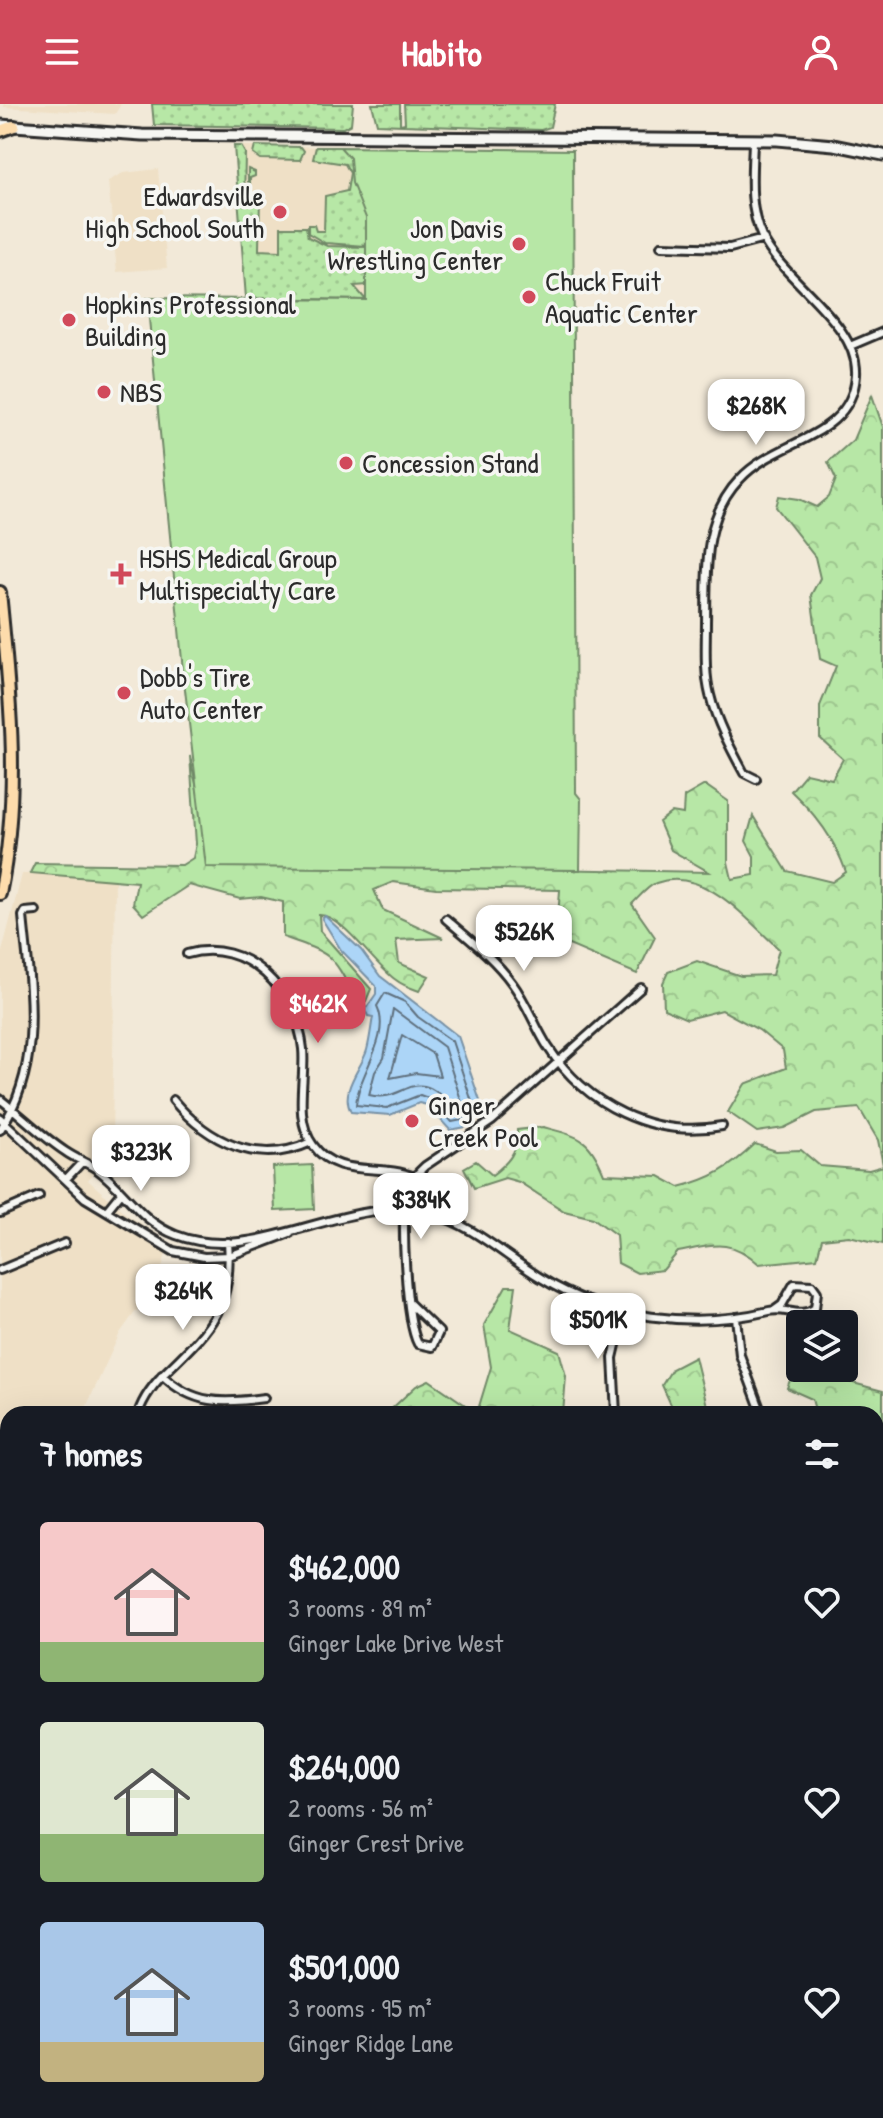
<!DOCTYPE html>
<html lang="en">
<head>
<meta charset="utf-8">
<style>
	:root { --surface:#171b24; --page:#20242c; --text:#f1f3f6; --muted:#9ea1a6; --accent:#d1495b }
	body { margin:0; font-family:"Patrick Hand",sans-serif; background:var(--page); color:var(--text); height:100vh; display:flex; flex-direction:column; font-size:30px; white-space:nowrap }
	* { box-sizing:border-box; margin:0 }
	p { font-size:26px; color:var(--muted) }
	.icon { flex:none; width:44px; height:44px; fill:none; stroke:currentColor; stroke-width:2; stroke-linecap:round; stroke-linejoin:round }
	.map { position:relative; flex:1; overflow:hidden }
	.panel { position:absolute; left:0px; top:1302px; width:884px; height:712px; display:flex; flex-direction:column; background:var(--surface); border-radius:24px 24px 0 0; box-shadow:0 8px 32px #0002 }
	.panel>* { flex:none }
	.fabs { position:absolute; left:786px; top:1206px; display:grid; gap:16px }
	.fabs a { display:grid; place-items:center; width:72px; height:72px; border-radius:8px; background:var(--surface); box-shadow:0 8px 32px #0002; font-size:40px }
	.price { position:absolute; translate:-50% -68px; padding:0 18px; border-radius:16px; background:#fff; color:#222; font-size:26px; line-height:52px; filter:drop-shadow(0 2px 4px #0008) }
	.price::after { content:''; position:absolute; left:50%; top:48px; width:24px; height:18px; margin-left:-12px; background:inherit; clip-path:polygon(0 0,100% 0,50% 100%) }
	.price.selected { background:var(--accent); color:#fff }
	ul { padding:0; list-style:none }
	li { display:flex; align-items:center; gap:24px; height:200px; padding:0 40px }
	li span { display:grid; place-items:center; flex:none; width:224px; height:160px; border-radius:8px; color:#555 }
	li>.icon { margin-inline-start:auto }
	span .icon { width:96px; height:96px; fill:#fffc; stroke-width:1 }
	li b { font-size:34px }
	h2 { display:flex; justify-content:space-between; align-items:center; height:96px; padding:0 40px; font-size:34px }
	header { display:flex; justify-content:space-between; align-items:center; height:104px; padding:0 40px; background:var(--accent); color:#fff; font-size:36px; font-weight:700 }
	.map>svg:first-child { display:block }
	.built { fill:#efe0c6 }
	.grass { fill:url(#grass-dots); stroke:#718968; stroke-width:2 }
	.forest { fill:url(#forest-crowns); stroke:#718968; stroke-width:2 }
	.park { fill:#b7e7a6; stroke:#718968; stroke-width:2 }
	.water { fill:#acd5f7; stroke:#7891a5; stroke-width:2 }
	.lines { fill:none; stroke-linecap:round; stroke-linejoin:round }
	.shore { stroke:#5f6f7d; stroke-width:2 }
	.street-casing { stroke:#2b2b2b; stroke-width:12 }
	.secondary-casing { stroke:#2b2b2b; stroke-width:15 }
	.primary-casing { stroke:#2b2b2b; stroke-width:16 }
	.street { stroke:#f6f6f2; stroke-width:6 }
	.secondary { stroke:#f6f6f2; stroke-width:9 }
	.primary { stroke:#fddcac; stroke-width:10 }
	.poi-dot { fill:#d1495b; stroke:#f6f6f2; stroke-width:3 }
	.labels { text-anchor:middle; stroke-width:7; stroke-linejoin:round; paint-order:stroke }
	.poi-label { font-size:28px; fill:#2b2b2b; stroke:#f6f6f2; text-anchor:start }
</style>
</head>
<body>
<header><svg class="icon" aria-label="menu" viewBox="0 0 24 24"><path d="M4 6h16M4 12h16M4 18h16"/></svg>Habito<svg class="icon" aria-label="person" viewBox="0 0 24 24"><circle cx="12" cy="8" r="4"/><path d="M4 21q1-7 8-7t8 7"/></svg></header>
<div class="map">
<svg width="883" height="2014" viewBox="0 0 883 2014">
	<defs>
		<pattern id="grass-dots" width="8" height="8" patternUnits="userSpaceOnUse" patternTransform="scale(2)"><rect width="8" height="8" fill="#b7e7a6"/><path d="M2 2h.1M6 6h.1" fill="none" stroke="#9ec68f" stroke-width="1.8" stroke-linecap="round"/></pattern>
		<pattern id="forest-crowns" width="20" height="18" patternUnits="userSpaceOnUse" patternTransform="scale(2)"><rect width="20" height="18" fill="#b7e7a6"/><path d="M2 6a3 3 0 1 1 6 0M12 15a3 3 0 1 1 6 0" fill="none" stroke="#9ec68f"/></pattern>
	</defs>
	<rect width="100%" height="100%" fill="#f2e9d8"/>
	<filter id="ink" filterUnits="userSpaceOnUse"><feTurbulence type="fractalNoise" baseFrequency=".0125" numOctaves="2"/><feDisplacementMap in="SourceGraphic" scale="16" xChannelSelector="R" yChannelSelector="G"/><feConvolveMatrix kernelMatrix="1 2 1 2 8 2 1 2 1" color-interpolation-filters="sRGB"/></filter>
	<g filter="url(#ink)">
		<path class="built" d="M4,0H121L115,10L4,3Z
			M234,42L340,43L347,48L366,114V196L246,194Z
			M158,65L167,164L117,168L108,77L123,69Z
			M67,769L115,773L112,1049L88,1076L126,1110L169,1138L159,1175L120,1229L83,1310H8V1387L4,1389L0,1386V855L22,770Z"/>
		<path class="grass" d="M152,0H353L351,20L343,24L154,21Z
			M372,0H400V20L405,19L404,0H555L550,23L541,26L377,20Z
			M234,42H241L245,49L244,101L248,100V65L255,68V72L250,74V91H260L259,146L281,147V123H306L308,133L327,142L366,143L368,181L354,182L366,196L246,194Z
			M255,42L301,43L304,47L300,56L260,55L253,50Z
			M316,43H341L349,50L367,114L366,142L325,139L308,129V121H314L316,127H324L325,92L347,87L350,69L345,60L313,55Z"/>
		<path class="forest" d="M872,291L883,323V1061L878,1036L859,1004L816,1008L784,1024L757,1028L728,1008L745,980L786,964L783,946L759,926L722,906L687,915L664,905L663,879L668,868L697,857L741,872L772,871L779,845C747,816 705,762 656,779C648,782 639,793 632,800L655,833L637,870L569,841L528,854L517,836L557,827L560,786L436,784L393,778L374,786L383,806L443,834L396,836L399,859L429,872L419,887C411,884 402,881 396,876C374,861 342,810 319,811L320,827L371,885L366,897L357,898C332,850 335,851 283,833V798L261,793L240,795L189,781L143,811L133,800L137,778L30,769L35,759L182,761L193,754L196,740L190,652L201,704L435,763L709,768L671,746L659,718L672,708L683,710L684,693L705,681L728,697V758L732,775L754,771V752L746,737L753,712L787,767L832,778L846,768C834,734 817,712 791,687L806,669L832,675L843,655L820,634V602L836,562L820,555L811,491L820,474L815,453L776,403L779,392L799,395L817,403L829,393L836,375L828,358L853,336Z
			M543,1023C580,1033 589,1033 604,1070L659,1072L679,1083C712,1075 731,1063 755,1040L776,1047L801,1046L820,1062L869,1066L883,1062V1140L849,1132L822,1135L817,1154L759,1160C731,1134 714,1141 678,1148L663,1166L637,1169L618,1159L616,1131L593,1114L564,1107L519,1078L505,1074L474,1084L464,1064L476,1057L492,1071C508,1059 519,1047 517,1026Z
			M506,1182H516L510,1225L559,1247L566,1272L563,1310H386L416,1282L429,1276L477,1309L491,1263L484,1221Z
			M695,1253L709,1310H663L672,1303L662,1281L672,1265Z
			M799,1253L800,1264H811L816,1269L883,1287V1408L876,1399V1310H816L812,1295L787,1284Z
			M0,1477L8,1480V1569L0,1577Z
			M883,1700V1879L876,1882V1704Z
			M0,2006C27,2013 37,2010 63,2006C87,2002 111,2009 133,2014H0Z
			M370,2006H464L466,2010L477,2014H370Z
			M599,2006H773L772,2014H595Z"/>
		<path class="park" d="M340,43L573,46L576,689L581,695L580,766L206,763L184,577L147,194L366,196V114L352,79L350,54Z
			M312,1061L314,1105L275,1107L273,1063Z"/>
		<path class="water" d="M325,812L361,846L380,872L458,932L480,997V1007L466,1023L450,1026L427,1001L419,999L390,1011L351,1008C339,986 362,964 367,946C370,935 371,923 373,913L368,912L365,906L376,890V882L341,846L322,815Z"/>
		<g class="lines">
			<path class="shore" d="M385,889L405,898L418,913L452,937L472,998V1005L462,1016L452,1018L433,996L420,991L387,1004L356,1001C358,969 392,934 377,902Z
				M393,905L444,943L462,999L459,1006H454C414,955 406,1001 369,991L375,968L384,954Z
				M402,931L433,950L440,972L416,969L390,974Z"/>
			<g class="street-casing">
				<path id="street" d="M753,37C752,69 748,103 762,133C784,178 859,219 856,271C852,335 776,335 740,375C702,414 707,468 706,518C706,543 704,567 710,591C716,617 731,645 744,669L756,675
					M661,142L730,144L764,135
					M850,242L883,228
					M446,815C469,835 494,854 512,879C527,899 535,923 548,943C586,1001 652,1035 722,1022
					M187,850C246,833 297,887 303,945C306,975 293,1014 313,1041C338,1076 380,1058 414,1073
					M0,995C22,1012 43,1033 66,1048C76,1055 88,1059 98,1066C126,1087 141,1118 176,1131C260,1163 346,1087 432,1110C472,1120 506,1153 541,1174C606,1215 695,1225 769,1207C786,1203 800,1215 815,1204L817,1188L812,1181L794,1180L782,1201L775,1206
					M173,996C208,1038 258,1063 311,1038
					M0,1014L85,1094L173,1147L204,1153L229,1152L290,1129
					M0,1026C44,961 30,885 23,812L25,808L36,807
					M66,1075L82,1058
					M107,1106L120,1090
					M0,1109L39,1092
					M0,1166L65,1139
					M409,1199L439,1228L432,1243L418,1240C406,1218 400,1112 407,1087C411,1077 417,1069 425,1062L492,1017L641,884
					M736,1213L740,1251L762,1310
					M162,1271C193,1301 223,1300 264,1294
					M138,1310C144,1291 156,1277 170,1264C213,1222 233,1201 228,1138
					M616,1310L613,1254L624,1207
					M876,1480L883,1483
					M876,1520L883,1516
					M0,1945L7,1851
					M0,1949L8,1951
					M876,1977L883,1972
					M233,2006L243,2014
					M304,2014L311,2006
					M844,2014L849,2006"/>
			</g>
			<g class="secondary-casing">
				<path id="secondary" d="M0,21L142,31L777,36L834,41L883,51"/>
			</g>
			<g class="primary-casing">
				<path id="primary" d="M0,27L14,22
					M0,488C10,590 21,688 0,790"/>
			</g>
			<use href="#street" class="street"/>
			<use href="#secondary" class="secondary"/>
			<use href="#primary" class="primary"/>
		</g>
	</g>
	<g class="poi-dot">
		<circle cx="280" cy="108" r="8"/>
		<circle cx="519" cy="140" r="8"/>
		<circle cx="529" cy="193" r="8"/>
		<circle cx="69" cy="216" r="8"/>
		<circle cx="104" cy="288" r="8"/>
		<circle cx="346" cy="359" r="8"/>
		<path d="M117 458h8v8h8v8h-8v8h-8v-8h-8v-8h8z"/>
		<circle cx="124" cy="589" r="8"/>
		<circle cx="412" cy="1017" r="8"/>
	</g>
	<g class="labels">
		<g class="poi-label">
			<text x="264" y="102" text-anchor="end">Edwardsville<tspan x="264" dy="32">High School South</tspan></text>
			<text x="503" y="134" text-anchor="end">Jon Davis<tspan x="503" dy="32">Wrestling Center</tspan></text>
			<text x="545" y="187">Chuck Fruit<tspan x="545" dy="32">Aquatic Center</tspan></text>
			<text x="85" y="210">Hopkins Professional<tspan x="85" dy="32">Building</tspan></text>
			<text x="120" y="298">NBS</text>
			<text x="362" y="369">Concession Stand</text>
			<text x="139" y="464">HSHS Medical Group<tspan x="139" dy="32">Multispecialty Care</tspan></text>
			<text x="140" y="583">Dobb's Tire<tspan x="140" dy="32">Auto Center</tspan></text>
			<text x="428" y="1011">Ginger<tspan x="428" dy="32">Creek Pool</tspan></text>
		</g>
	</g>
</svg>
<div class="fabs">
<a><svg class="icon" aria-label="layers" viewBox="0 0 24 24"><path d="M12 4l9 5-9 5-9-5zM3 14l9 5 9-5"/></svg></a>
</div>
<b class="price" style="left:756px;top:343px">$268K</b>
<b class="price" style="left:524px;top:869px">$526K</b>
<b class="price selected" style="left:318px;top:941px">$462K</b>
<b class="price" style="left:141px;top:1089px">$323K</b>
<b class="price" style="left:421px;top:1137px">$384K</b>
<b class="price" style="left:183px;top:1228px">$264K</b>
<b class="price" style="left:598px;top:1257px">$501K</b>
<section class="panel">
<h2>7 homes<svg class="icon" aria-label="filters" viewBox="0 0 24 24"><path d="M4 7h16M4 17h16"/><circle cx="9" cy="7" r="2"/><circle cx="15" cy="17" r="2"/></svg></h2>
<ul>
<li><span style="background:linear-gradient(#f6c9c9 75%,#8fb573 0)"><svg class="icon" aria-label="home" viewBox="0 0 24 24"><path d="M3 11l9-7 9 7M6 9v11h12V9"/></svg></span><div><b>$462,000</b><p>3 rooms · 89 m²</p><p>Ginger Lake Drive West</p></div><svg class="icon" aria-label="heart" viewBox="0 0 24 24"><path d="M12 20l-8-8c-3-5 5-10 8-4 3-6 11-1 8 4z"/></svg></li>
<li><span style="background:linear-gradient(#dfe7d0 70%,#8fb573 0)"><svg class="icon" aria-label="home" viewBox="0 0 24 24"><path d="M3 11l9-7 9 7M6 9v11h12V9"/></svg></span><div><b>$264,000</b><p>2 rooms · 56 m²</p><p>Ginger Crest Drive</p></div><svg class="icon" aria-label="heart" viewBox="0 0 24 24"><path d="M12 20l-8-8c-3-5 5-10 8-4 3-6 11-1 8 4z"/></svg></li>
<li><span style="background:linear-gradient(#a9c7e8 75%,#c2b280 0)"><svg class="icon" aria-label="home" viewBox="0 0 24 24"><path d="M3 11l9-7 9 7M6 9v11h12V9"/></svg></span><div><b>$501,000</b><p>3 rooms · 95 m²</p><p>Ginger Ridge Lane</p></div><svg class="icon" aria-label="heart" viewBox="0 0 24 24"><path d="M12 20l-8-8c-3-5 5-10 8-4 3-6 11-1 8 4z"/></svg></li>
</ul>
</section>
</div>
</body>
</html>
